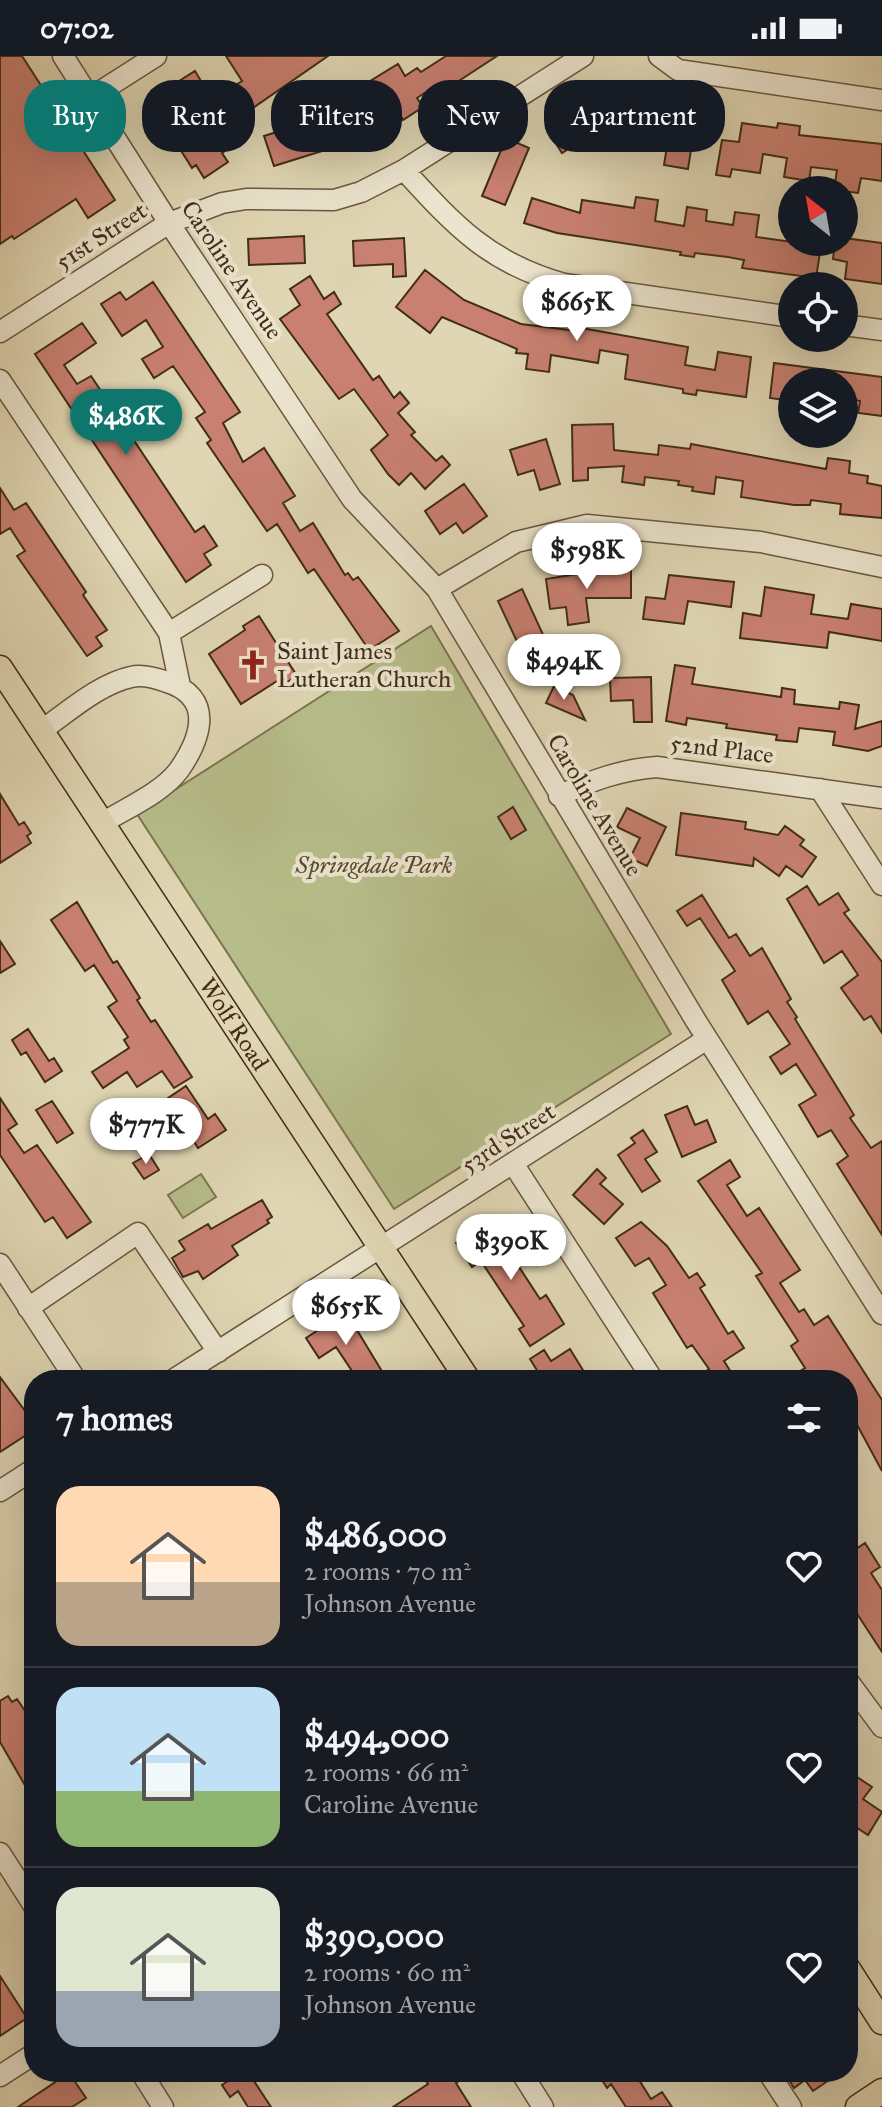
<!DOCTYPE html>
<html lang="en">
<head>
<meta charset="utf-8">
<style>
	:root { --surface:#171b24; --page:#20242c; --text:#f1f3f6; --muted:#9ea1a6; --line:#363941; --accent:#0f766e }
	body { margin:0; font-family:"IM FELL Great Primer",serif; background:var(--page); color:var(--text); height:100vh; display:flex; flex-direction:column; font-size:30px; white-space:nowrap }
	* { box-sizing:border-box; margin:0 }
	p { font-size:26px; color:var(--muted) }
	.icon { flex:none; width:44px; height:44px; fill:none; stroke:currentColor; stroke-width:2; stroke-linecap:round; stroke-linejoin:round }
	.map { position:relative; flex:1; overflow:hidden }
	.side { position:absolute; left:24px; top:1314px; width:834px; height:712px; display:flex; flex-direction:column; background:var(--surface); border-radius:32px; box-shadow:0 8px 32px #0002 }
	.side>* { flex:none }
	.top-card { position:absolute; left:24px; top:24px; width:834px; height:72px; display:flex; gap:16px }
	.needle { width:52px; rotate:329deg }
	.tools { position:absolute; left:778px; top:120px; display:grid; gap:16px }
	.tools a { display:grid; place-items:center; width:80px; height:80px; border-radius:50%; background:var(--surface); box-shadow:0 8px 32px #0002; font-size:40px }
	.price { position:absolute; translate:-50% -68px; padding:0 18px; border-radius:28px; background:#fff; color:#222; font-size:26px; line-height:52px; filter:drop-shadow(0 2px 4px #0008) }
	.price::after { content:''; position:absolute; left:50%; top:48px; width:24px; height:18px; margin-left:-12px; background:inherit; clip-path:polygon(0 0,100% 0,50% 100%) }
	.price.current { background:var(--accent); color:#fff }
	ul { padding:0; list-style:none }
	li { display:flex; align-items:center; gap:24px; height:200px; padding:0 32px }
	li+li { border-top:2px solid var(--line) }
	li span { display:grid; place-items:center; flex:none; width:224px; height:160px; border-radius:24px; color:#555 }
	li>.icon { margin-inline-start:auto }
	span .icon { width:96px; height:96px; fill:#fffc; stroke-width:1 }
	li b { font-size:34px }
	h2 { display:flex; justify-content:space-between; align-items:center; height:96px; padding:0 32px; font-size:34px }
	.chip { padding:0 28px; border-radius:32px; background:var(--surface); box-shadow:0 8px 32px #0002; font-size:28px; line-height:72px }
	.chip.current { background:var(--accent); color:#fff }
	.status { display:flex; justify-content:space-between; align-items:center; height:56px; padding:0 40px; background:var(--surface); direction:ltr }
	.status svg { height:22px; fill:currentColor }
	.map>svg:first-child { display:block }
	.green { fill:#b6bd8a; stroke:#7c7550; stroke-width:2 }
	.building { fill:#c98071; stroke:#422d17; stroke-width:2 }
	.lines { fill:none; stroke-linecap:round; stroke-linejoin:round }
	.minor-casing { stroke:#6a573e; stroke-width:23 }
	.major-casing { stroke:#422d17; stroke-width:27 }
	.minor { stroke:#ebe4ce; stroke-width:20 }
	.major { stroke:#e0d6b3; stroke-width:24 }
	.labels { text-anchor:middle; stroke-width:8; stroke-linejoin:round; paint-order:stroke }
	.street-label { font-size:24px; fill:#422d17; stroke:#ebe4ce }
	.poi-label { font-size:24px; fill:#422d17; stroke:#ebe4ce; text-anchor:start }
	.park-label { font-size:24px; font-style:italic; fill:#594a2e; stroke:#ebe4ce }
</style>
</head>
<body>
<div class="status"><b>07:02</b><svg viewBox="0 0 49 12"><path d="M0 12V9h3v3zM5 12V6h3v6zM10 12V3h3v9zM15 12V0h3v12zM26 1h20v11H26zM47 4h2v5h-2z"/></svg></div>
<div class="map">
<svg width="882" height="2051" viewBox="0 0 882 2051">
	<rect width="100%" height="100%" fill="#e0d6b3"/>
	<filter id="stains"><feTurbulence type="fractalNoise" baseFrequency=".0025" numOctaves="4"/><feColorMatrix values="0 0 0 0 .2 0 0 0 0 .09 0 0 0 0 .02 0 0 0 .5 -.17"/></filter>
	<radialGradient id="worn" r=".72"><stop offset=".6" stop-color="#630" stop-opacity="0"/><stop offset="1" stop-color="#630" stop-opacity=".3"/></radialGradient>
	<path class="green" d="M431,570L671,978L394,1153L137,758Z
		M201,1118L216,1141L183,1162L168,1139Z"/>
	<path class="building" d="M0,0H22L115,144L88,162L76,143L14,183L12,180L0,188Z
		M226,0H328L250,54L234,30L242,25Z
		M446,0H497L445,34L440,27L417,42L423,51L403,64L401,60L375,77L363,58L332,79L335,91L274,110L264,80L338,57L329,43L340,35L344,41L398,8L405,20L417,12L421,16Z
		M195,15L238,87L222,97L228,106L204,122L196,109L192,112L166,71L159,76L147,57L161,48L158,45L168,38L165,34Z
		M609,38L627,48L660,47L661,63L685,66L686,59L709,62L704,88L692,87L688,113L664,109L669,78L630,79L608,67L562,97L546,72L579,51L591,70Z
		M742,67L777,72L778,67L800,70L799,79L882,88V125L861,122L858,137L834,134L837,114L811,111L809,125L784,121L787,102L763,98L760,117L732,113L730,121L716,119L722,84L739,86Z
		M506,82L529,92L505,149L482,140Z
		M636,141L658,144L655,165L684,170L687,151L707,154L706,165L733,169L735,156L759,159L756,181L821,190L816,222L742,212L744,204L728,201L695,197L694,201L680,199L681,196L557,177L524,167L532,142L580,157L582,144L634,152Z
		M304,180L305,207L249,209L248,183Z
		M404,182L406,220L393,221V208L354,210L353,185Z
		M844,182L882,187V228L845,223L847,206L833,203L835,186H844Z
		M425,214L464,244L521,268L570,274V270L688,291L685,309L715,314L718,296L751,301L746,341L697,334L696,339L683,337V333L625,323L628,299L600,294L598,307L551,299L549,316L526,313L528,298L516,297L517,293L442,261L430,277L396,251Z
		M310,220L324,243L334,236L341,248L327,258L373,324L379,320L394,342L400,336L409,347L398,357L415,376L411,379L436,405L442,400L450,409L425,433L411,417L399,429L388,418L371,394L388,379L354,333L339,343L280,263L300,249L290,233Z
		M153,226L240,356L223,367L243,406L264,392L295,440L283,447L300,475L313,467L345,519L348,517L353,524L358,521L399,575L369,594L314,513L308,517L277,468L267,475L207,387L211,384L196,362L205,356L173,310L154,322L142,303L163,291L146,264L122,280L101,248L120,236L126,244Z
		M82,267L96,287L64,309L77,328L91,320L195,476L204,470L217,490L204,498L211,509L186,526L35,298Z
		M774,307L882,321V360L858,357L860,345L844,342V326H792V345L770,342Z
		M613,368L614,394L658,399L659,389L690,393L691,388L826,413L828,402L850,405L849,417L868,420L867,427L882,430V462L840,458L841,448L811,444L810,449H794L741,441L743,425L716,421L714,438L692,435L693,431L678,429L679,425L645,421L644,429L622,426L624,410L588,412V424L573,425L572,369Z
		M546,383L560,428L540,434L534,414L518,419L510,394Z
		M464,428L487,460L463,477L456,467L440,478L425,455Z
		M0,432L14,454L26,447L86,536L83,539L107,574L96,581L102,590L87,600L17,500L25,495L10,472L0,478Z
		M631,514V542H586L589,566L568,569L566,551L550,553L546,523L596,515Z
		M669,519L734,526L731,551L688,545L684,568L643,563L646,541L665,543Z
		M765,531L814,539L811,558L848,563L851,548L882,553V585L829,576L827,592L740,582L743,557L761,560Z
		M522,533L545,583L521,594L498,545Z
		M259,560L297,620L281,630L277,625L241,648L209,598L245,574L243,570Z
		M675,609L695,612L692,628L781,641L782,632L795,634L794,648L839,653L840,646L859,649L855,673L882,665V690L868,695L833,689L835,676L799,672L797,686L776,684L777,679L726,672L727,668L687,662L686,669L666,665Z
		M651,621L652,666H634L633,644L611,645L610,622Z
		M554,630L573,639L585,664L546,647Z
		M0,738L19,769L24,766L31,777L27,780L31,787L0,807Z
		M513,751L526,774L511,783L498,761Z
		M627,752L666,771L647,810L630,802L640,782L617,771Z
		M681,757L746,766L745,773L778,779L785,770L804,784L800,789L816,801L802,821L786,810L779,820L754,802L753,810L676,799Z
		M807,830L819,849L838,837L849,854L844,857L882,906V977L871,960L864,964L841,932L858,919L842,895L824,907L787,843Z
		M702,839L729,882L736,878L750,900L762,892L791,943L787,946L797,961L795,963L854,1059L850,1062L871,1092L882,1085V1179L837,1108L848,1100L831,1074L818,1081L799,1049L816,1039L796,1008L781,1018L770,1001L790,988L768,955L748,968L722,924L735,915L700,862L687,870L677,855Z
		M77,846L113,907L117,905L132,929L140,942L137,944L151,966L155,964L192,1021L174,1032L162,1015L137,1031L127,1016L103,1032L92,1016L129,992L124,984L128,981L108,951L117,945L94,909L85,915L51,864Z
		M0,885L15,908L0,917Z
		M28,973L49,1005L54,1002L62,1015L45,1026L26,996L21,999L12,984Z
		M186,1030L208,1063L215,1058L226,1074L198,1092L168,1042Z
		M0,1042L17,1068L8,1074L24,1097L37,1089L91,1166L67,1182L53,1161L45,1166L0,1099Z
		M52,1045L73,1077L57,1087L36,1054Z
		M687,1050L695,1069L707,1064L716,1086L682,1101L665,1059Z
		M643,1074L657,1096L645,1103L660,1125L642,1136L618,1099L635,1087L631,1082Z
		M149,1098L159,1114L144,1123L133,1107Z
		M730,1104L740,1121L727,1129L747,1160L759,1152L800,1214L780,1227L799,1256L804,1253L814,1269L828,1260L882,1344V1415L848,1352V1324H786L805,1312L791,1290L798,1285L756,1220L762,1217L698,1125Z
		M597,1113L606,1122L600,1128L623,1148L604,1168L573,1139Z
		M262,1144L272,1161L267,1164L269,1167L232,1190L238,1199L203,1223L198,1215L183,1221L172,1202L185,1194L179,1185L208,1168L211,1173Z
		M490,1166L497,1177L503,1174L513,1190L508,1194L540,1243L546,1239L564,1268L530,1290L519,1273L524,1270L481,1205L472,1211L456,1187Z
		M641,1166L667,1190L689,1222L697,1217L705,1229L700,1232L728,1278L733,1275L744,1292L724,1305L736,1324H693L709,1313L692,1289L687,1292L653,1237L666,1229L649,1202L635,1210L616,1182Z
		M346,1256L383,1317L372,1324H358L336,1291L319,1302L306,1282Z
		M570,1293L589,1324H543L530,1303L544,1294L551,1305Z
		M0,1321L34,1367V1374L0,1396Z
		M848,1481L856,1493L865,1487L880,1511L871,1517L882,1534V1596L848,1544Z
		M8,1640L12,1646L17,1643L34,1668V1745L0,1686V1645Z
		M848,1715L872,1731L863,1743L882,1756L868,1779L848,1766Z
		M0,1920L27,1962L0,1980Z
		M242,2016H248L271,2051H248L238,2035L230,2041L222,2029Z
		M420,2016H473L456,2027L471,2051H393L428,2028Z
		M597,2016H634L651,2043L662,2036L672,2051H626L611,2028L607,2032Z
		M784,2016H841L813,2035L805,2024L794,2032Z
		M69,2017L86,2042L72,2051H18Z"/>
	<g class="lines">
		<g class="minor-casing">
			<path id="minor" d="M63,0L169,167L352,443L437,533L696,965L882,1258
				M659,0L678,14L882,44
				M90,42L156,0
				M404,114C455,170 489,207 564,228L792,261
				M844,269L882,274
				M0,276L169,167L222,147L246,143L334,144L361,136L404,114L583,0
				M0,324L169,577L180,630
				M437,533L516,486L587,469L761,486L882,511
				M169,577L262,519
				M42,674C68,656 99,628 131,621C142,618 156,622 167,626C214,641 202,681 179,714C163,736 127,752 104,766
				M820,733L882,829
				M559,740C592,724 620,714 657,711L882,742
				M514,1109L653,1324
				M0,1208L76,1324
				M28,1252L138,1177L218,1296
				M173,1324L707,983
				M0,1435L34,1413
				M848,1625L882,1671
				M0,1797L34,1850
				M141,2016L163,2051
				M521,2016L543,2051
				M768,2016L791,2051
				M0,2020L34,1998"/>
		</g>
		<g class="major-casing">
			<g id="major">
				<path id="s1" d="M0,612L468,1324"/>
				<path d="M848,1913L882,1966"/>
				<path d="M858,2051L882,2035"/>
			</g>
		</g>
		<use href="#minor" class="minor"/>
		<use href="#major" class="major"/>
	</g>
	<defs>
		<g id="church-bare" transform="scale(2.4)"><path d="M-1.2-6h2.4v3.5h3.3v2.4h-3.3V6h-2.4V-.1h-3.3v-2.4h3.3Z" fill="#8f2418" stroke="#ebe4ce" stroke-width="2.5" paint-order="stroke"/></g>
	</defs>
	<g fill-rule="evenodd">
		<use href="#church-bare" x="253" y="609"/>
	</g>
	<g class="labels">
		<g class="street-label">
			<text transform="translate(101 180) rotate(-33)" y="8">51st Street</text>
			<text transform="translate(232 214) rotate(56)" y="8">Caroline Avenue</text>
			<text transform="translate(722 693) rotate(7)" y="8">52nd Place</text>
			<text transform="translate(595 749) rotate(59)" y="8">Caroline Avenue</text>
			<text dy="8" stroke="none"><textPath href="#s1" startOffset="426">Wolf Road</textPath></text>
			<text transform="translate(508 1082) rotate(-33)" y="8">53rd Street</text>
		</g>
		<g class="poi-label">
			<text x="277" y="603">Saint James<tspan x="277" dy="28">Lutheran Church</tspan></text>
		</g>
		<g class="park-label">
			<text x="374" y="817">Springdale Park</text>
		</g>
	</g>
	<rect width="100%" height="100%" filter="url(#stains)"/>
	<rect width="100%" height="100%" fill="url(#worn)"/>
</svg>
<div class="tools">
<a><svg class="needle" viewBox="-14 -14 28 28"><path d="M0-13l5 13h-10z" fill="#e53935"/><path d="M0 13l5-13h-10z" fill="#9ea1a6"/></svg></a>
<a><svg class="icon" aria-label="locate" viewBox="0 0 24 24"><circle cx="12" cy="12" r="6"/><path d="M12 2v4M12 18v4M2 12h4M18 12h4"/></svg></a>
<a><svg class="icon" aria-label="layers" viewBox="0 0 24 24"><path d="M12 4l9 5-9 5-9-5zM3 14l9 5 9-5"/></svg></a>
</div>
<b class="price" style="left:577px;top:287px">$665K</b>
<b class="price current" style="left:126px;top:401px">$486K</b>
<b class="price" style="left:587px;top:535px">$598K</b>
<b class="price" style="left:564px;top:646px">$494K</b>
<b class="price" style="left:146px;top:1110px">$777K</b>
<b class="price" style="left:511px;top:1226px">$390K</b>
<b class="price" style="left:346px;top:1291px">$655K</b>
<div class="top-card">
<a class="chip current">Buy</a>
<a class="chip">Rent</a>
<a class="chip">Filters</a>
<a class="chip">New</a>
<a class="chip">Apartment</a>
</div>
<section class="side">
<h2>7 homes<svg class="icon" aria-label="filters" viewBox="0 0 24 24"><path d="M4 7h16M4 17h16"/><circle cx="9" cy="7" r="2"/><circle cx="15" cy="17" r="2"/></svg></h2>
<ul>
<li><span style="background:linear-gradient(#ffd9b3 60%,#b9a48a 0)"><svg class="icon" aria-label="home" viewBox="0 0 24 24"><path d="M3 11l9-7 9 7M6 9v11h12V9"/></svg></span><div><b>$486,000</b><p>2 rooms · 70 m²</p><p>Johnson Avenue</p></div><svg class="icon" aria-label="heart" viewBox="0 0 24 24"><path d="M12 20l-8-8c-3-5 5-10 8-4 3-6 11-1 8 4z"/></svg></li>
<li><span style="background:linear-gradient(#bfe0f5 65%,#8fb573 0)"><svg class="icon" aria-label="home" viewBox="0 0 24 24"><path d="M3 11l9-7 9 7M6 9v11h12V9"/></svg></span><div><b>$494,000</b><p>2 rooms · 66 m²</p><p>Caroline Avenue</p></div><svg class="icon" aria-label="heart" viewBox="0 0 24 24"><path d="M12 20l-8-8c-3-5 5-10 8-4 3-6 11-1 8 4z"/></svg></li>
<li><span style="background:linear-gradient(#dfe7d0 65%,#9aa5b1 0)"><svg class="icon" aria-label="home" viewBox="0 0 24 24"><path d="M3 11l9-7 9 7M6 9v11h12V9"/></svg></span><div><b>$390,000</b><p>2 rooms · 60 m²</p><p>Johnson Avenue</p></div><svg class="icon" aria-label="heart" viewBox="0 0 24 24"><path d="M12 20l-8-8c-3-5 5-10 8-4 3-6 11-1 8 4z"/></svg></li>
</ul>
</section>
</div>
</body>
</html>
